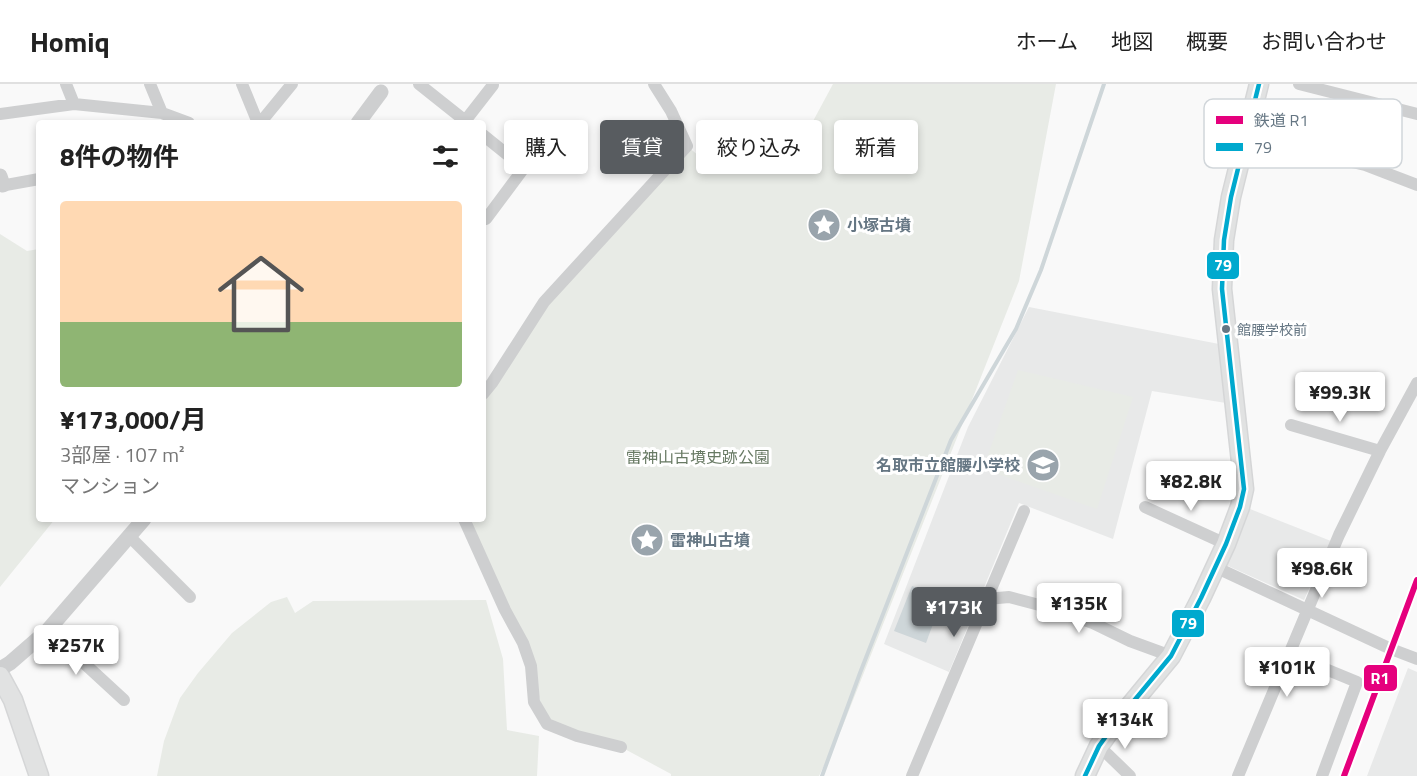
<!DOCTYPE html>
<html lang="ja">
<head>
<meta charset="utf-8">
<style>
	:root { --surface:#fff; --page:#f6f6f6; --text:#222; --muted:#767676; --line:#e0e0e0; --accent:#585c60 }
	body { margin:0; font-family:"Titillium Web","Noto Sans JP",sans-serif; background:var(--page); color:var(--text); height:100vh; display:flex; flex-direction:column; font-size:22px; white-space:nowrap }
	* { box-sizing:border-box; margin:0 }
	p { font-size:20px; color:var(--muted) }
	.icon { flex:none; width:33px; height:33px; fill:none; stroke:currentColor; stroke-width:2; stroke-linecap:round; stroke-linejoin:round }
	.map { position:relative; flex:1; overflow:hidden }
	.details { position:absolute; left:36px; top:36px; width:450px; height:402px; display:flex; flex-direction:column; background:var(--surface); border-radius:6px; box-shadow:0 3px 9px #0003 }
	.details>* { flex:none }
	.banner { position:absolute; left:504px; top:36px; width:570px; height:54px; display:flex; gap:12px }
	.price { position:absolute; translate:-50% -51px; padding:0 14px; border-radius:6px; background:#fff; color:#222; font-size:20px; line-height:39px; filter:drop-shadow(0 2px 3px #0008) }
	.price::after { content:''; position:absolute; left:50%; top:36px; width:18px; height:14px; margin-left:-9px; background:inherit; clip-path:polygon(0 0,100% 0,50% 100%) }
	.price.on { background:var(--accent); color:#fff }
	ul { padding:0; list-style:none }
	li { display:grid; align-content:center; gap:12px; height:318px; padding:0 24px }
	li+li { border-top:2px solid var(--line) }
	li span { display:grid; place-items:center; height:186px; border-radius:6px; color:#555 }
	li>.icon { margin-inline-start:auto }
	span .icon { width:108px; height:108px; fill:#fffc; stroke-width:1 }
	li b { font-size:26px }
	h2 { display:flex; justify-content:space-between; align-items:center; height:72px; padding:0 24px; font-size:26px }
	.tag { padding:0 21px; border-radius:6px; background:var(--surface); box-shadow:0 3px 9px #0003; font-size:21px; line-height:54px }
	.tag.on { background:var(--accent); color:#fff }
	header { display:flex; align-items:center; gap:36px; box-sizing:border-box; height:84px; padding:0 30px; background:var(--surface); border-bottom:2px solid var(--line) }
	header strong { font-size:28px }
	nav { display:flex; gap:33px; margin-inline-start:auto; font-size:21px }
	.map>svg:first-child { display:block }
	.built { fill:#e8e9e9 }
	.green { fill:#e8ebe6 }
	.water { fill:#ced6d9 }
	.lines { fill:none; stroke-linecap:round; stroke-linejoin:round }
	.stream { stroke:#ced6d9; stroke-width:4 }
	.secondary-casing { stroke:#d5d6d7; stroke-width:21 }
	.minor { stroke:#cecfd0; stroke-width:12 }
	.tertiary { stroke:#cecfd0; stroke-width:15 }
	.secondary { stroke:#e1e2e2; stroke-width:18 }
	.bus-1-casing { stroke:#fff; stroke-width:9 }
	.bus-1 { stroke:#00a9ce; stroke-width:4.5 }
	.rail-1-casing { stroke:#fff; stroke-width:10 }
	.rail-1 { stroke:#e5007d; stroke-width:6 }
	.bus-dot { fill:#657683; stroke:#fff; stroke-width:2 }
	.labels { text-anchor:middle; stroke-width:6; stroke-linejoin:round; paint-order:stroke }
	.bus-label { font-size:14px; fill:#657683; stroke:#fff; text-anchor:start }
	.poi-label { font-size:16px; font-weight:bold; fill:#657683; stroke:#fff; text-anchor:start }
	.park-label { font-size:16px; fill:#687a64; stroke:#fff }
	.key { fill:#fff; stroke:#d1d6da; stroke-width:1.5 }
	.key-label { font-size:16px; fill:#657683 }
	.line-badge { stroke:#fff; stroke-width:2 }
	.badge-label { font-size:16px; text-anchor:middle; font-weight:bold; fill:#fff }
</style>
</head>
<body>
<header>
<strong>Homiq</strong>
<nav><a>ホーム</a><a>地図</a><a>概要</a><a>お問い合わせ</a></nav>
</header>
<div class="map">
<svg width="1417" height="692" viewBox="0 0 1417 692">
	<rect width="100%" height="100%" fill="#f9f9f9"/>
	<path class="built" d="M1029,223L1219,260L1226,319L1152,307L1113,455L1019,419L949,588L884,560L968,343Z
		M1250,425L1331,457L1304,516L1226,481Z
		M1408,584L1417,588V692H1367Z"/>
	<path class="green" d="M833,0H1056L1019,197L842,644L819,692H671V690L621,663L547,640L523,559L468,435H483V305L544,218L687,62L712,83L805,52Z
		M0,150L27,167L39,165V435H55L0,503Z
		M1018,286L1133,313L1097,425L983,385Z
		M287,513L295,529L313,517L486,516L503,575L507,646L539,652L537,692H157L164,657L180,614L198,589L232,549L271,518Z"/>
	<path class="water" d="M912,502L943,513L926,559L894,547Z"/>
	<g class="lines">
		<path class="stream" d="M822,692L860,589L951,356L1016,245L1041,186L1104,0"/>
		<g class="secondary-casing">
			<path id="secondary" d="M0,592L13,616L39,692
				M1085,692L1099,662L1114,641L1171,572L1201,514L1226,460L1240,423L1244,405L1222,205L1224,156L1231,113L1259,0"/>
		</g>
		<path class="minor" d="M66,0L74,20
			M150,0L162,29
			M242,0L258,39
			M419,0L468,39
			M1299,0L1417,30
			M0,30L74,20L162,29L189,39
			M465,37L493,1
			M260,39L292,0
			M483,51L524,84L486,135
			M1246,53L1365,81L1417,101
			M524,84L542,60
			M0,102L39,95
			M483,310L492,299L544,218L687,62L671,27L654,0
			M1291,341L1380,367
			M1145,423L1226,460
			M464,435L505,526L523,559L531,582L534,618L547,640L577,652L621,663
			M129,452L190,513
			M1215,483L1391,565L1417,575
			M987,515L1009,513L1047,523L1093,539L1130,557L1171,572
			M48,546L124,616
			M1289,570L1357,598L1322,692
			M1099,662L1130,692
			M912,692L1024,427
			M1238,692L1339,451L1380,367L1417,299"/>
		<path class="tertiary" d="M358,39L381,8
			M0,92L3,101
			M0,585L10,579L48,546L144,435"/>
		<use href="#secondary" class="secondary"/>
		<g class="bus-1-casing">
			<path id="bus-1" d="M1085,692L1099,662L1114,641L1171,572L1201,514L1226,460L1240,423L1244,405L1222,205L1224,156L1231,113L1259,0"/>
		</g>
		<use href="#bus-1" class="bus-1"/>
		<g class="rail-1-casing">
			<path id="rail-1" d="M1344,692L1417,496"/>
		</g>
		<use href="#rail-1" class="rail-1"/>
	</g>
	<defs>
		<g id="sight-disc" transform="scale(1.725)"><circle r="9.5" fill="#99a4ac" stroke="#fff"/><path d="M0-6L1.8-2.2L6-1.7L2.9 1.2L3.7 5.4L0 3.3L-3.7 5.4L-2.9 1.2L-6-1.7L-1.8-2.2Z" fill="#fff"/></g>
		<g id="school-disc" transform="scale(1.725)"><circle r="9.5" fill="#99a4ac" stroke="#fff"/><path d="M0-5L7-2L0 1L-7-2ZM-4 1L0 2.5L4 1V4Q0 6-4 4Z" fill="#fff"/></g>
	</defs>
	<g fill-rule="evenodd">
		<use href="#sight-disc" x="824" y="141"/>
		<use href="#school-disc" x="1043" y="381"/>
		<use href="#sight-disc" x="647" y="456"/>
	</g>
	<circle class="bus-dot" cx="1226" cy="245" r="5"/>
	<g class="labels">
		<g class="bus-label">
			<text x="1237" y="251">館腰学校前</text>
		</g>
		<g class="poi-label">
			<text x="847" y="147">小塚古墳</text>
			<text x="1020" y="387" text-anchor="end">名取市立館腰小学校</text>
			<text x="670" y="462">雷神山古墳</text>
		</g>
		<g class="park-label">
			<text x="698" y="379">雷神山古墳史跡公園</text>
		</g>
	</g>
	<rect x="1204" y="15" width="198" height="69" rx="9" class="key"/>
	<rect x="1216" y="32" width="27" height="8" fill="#e5007d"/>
	<rect x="1216" y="59" width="27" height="8" fill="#00a9ce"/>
	<g class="key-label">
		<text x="1254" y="42">鉄道 R1</text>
		<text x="1254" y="69">79</text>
	</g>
	<g class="line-badge">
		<rect x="1206" y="167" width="34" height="29" rx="6" fill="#00a9ce"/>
		<rect x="1171" y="525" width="34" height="29" rx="6" fill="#00a9ce"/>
		<rect x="1363" y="580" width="35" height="28" rx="6" fill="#e5007d"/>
	</g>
	<g class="badge-label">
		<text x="1223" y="187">79</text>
		<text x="1188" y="545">79</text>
		<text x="1380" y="600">R1</text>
	</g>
</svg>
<b class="price" style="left:1340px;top:339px">¥99.3K</b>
<b class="price" style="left:1191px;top:428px">¥82.8K</b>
<b class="price" style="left:1322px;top:515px">¥98.6K</b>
<b class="price" style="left:1079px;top:550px">¥135K</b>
<b class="price on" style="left:954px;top:554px">¥173K</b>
<b class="price" style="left:76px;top:592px">¥257K</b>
<b class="price" style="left:1287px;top:614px">¥101K</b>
<b class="price" style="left:1125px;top:666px">¥134K</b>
<div class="banner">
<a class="tag">購入</a>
<a class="tag on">賃貸</a>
<a class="tag">絞り込み</a>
<a class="tag">新着</a>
</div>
<section class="details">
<h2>8件の物件<svg class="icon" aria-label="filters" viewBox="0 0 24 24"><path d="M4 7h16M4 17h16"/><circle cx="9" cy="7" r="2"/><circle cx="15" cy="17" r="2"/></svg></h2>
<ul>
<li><span style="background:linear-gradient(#ffd9b3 65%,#8fb573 0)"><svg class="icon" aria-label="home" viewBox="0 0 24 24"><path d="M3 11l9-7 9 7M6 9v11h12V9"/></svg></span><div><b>¥173,000/月</b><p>3部屋 · 107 m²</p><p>マンション</p></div></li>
</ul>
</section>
</div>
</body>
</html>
